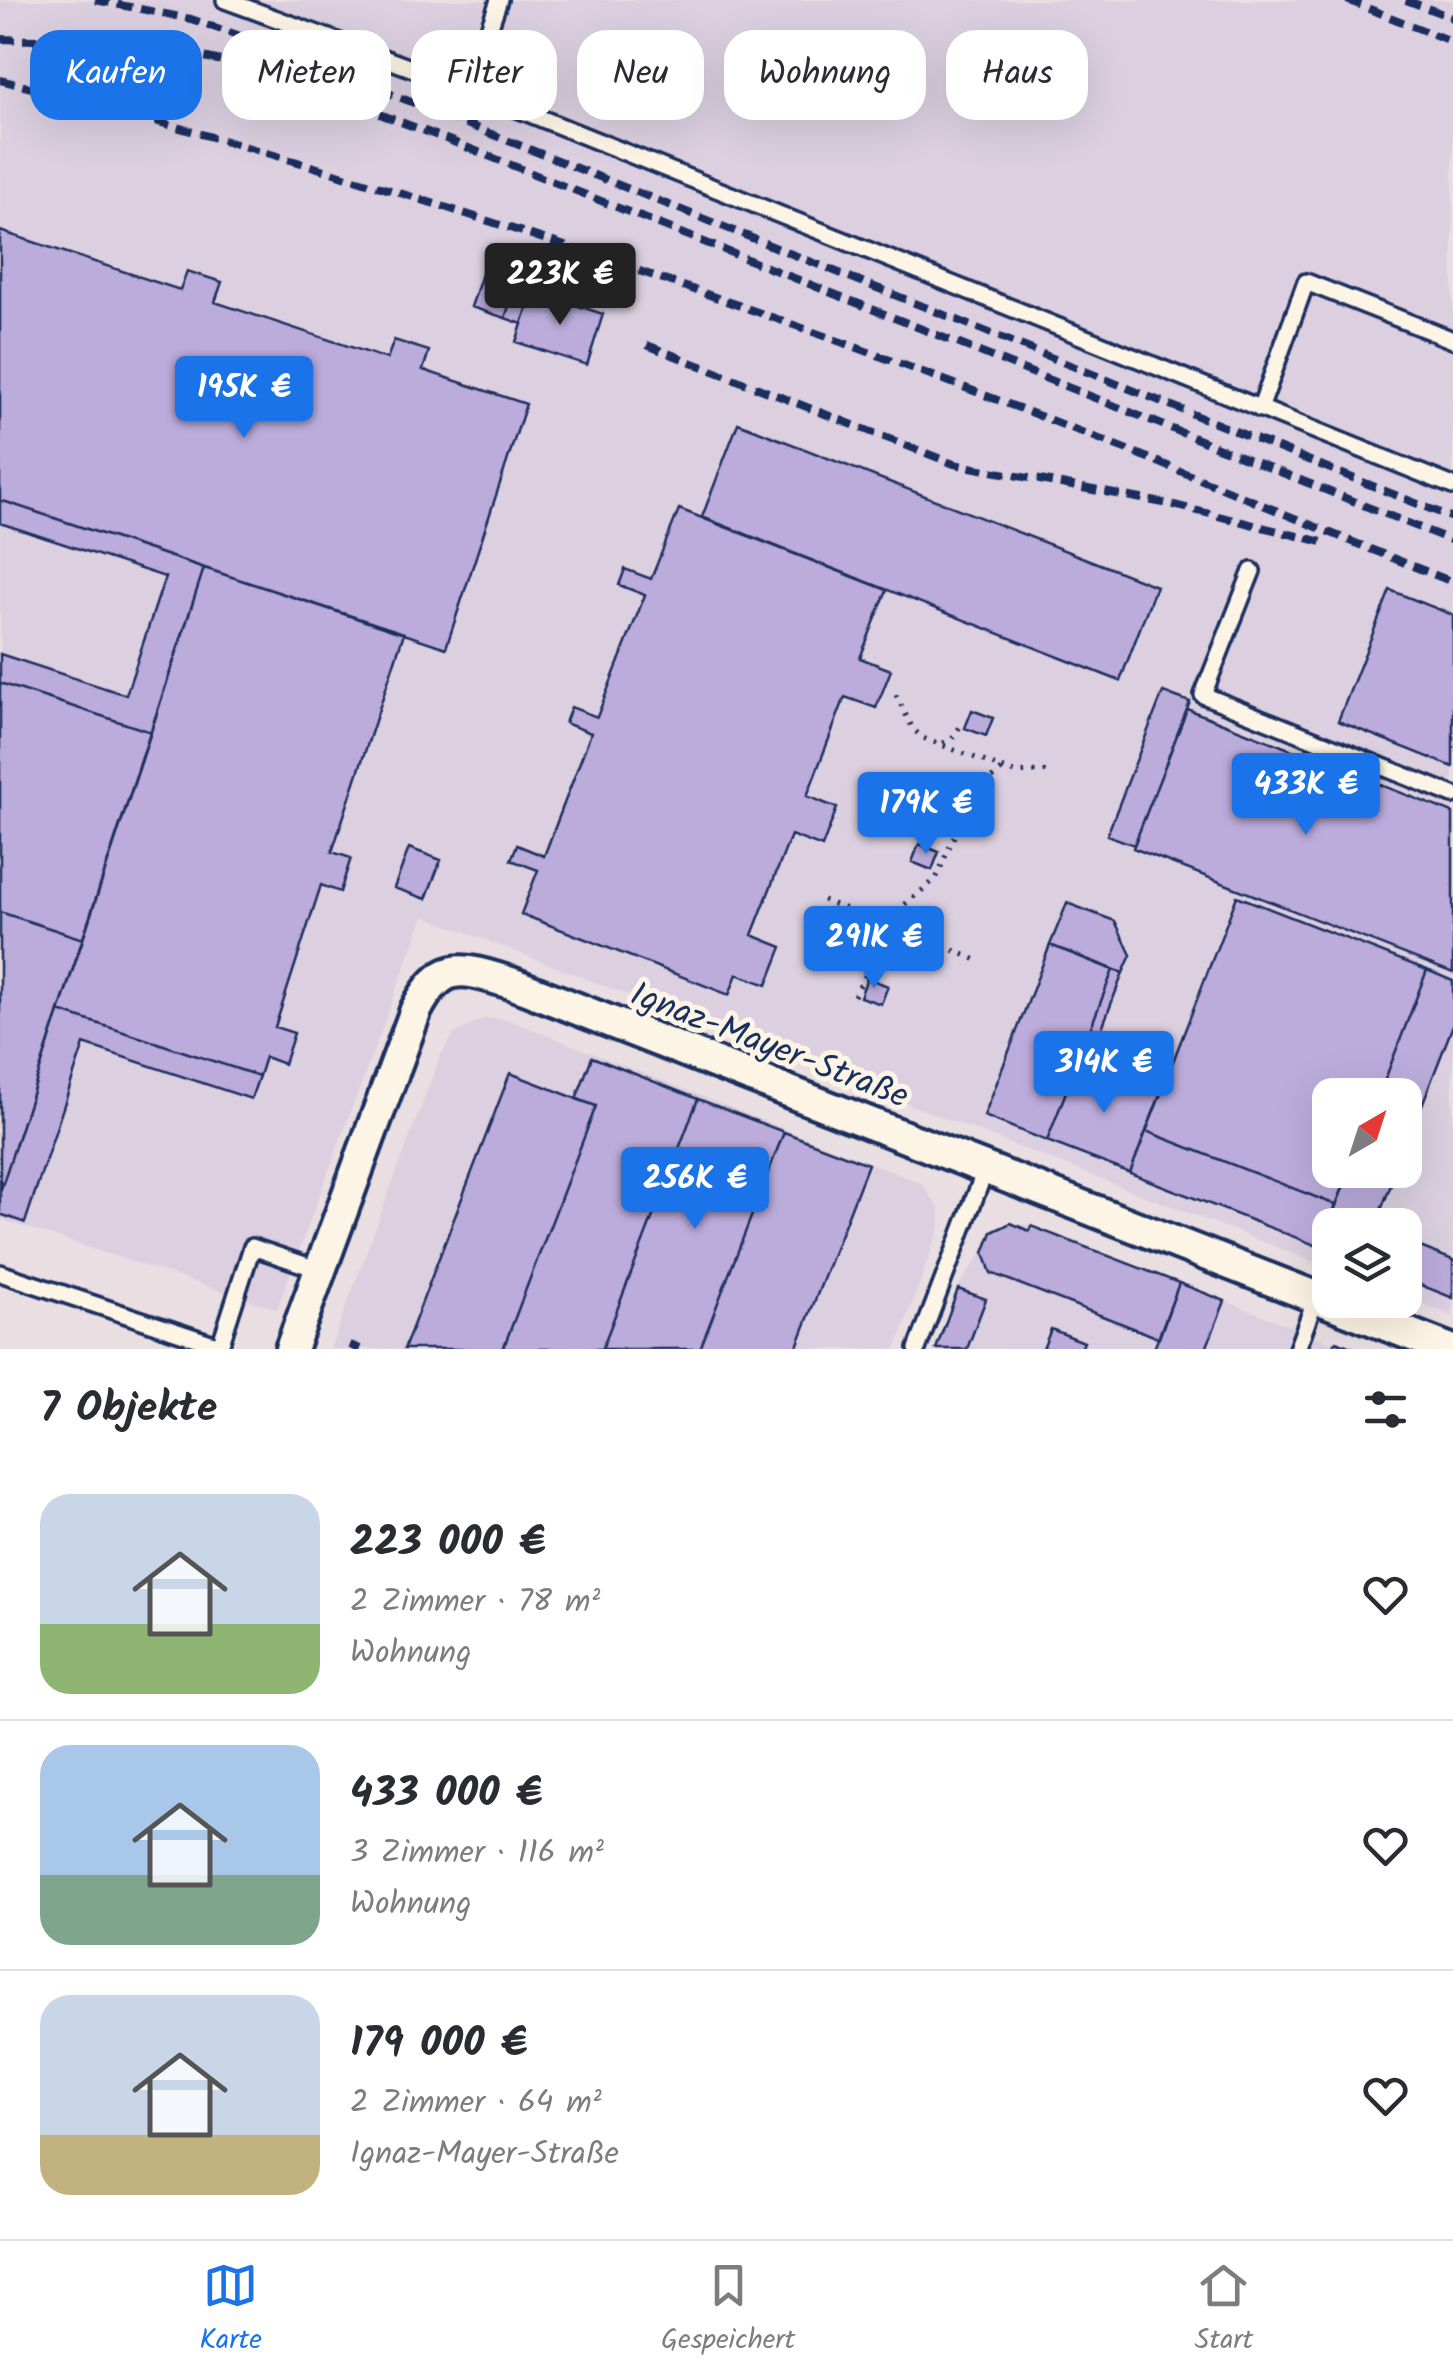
<!DOCTYPE html>
<html lang="de">
<head>
<meta charset="utf-8">
<style>
	:root { --surface:#fff; --page:#f2f2f3; --text:#2b2b33; --muted:#7c7c81; --line:#e1e1e2; --accent:#1a73e8 }
	body { margin:0; font-family:Kalam,sans-serif; background:var(--page); color:var(--text); height:100vh; display:flex; flex-direction:column; font-size:38px; white-space:nowrap }
	* { box-sizing:border-box; margin:0 }
	p { font-size:32px; color:var(--muted) }
	.icon { flex:none; width:55px; height:55px; fill:none; stroke:currentColor; stroke-width:2; stroke-linecap:round; stroke-linejoin:round }
	.map { position:relative; height:1349px; overflow:hidden }
	.side { display:flex; flex-direction:column; background:var(--surface); flex:1 }
	.side>* { flex:none }
	.banner { position:absolute; left:30px; top:30px; width:1395px; height:90px; display:flex; gap:20px }
	.needle { width:65px; rotate:39deg }
	.fabs { position:absolute; left:1312px; top:1078px; display:grid; gap:20px }
	.fabs a { display:grid; place-items:center; width:110px; height:110px; border-radius:20px; background:var(--surface); box-shadow:0 10px 40px #0002; font-size:50px }
	.price { position:absolute; translate:-50% -85px; padding:0 22px; border-radius:10px; background:var(--accent); color:#fff; font-size:32px; line-height:65px; filter:drop-shadow(0 2px 5px #0008) }
	.price::after { content:''; position:absolute; left:50%; top:60px; width:30px; height:22px; margin-left:-15px; background:inherit; clip-path:polygon(0 0,100% 0,50% 100%) }
	.price.selected { background:#222; color:#fff }
	ul { padding:0; list-style:none }
	li { display:flex; align-items:center; gap:30px; height:250px; padding:0 40px }
	li+li { border-top:2px solid var(--line) }
	li span { display:grid; place-items:center; flex:none; width:280px; height:200px; border-radius:30px; color:#555 }
	li>.icon { margin-inline-start:auto }
	span .icon { width:120px; height:120px; fill:#fffc; stroke-width:1 }
	li b { font-size:42px }
	h2 { display:flex; justify-content:space-between; align-items:center; height:120px; padding:0 40px; font-size:42px }
	.chip { padding:0 35px; border-radius:30px; background:var(--surface); box-shadow:0 10px 40px #0002; font-size:35px; line-height:90px }
	.chip.selected { background:var(--accent); color:#fff }
	.menu { display:flex; justify-content:space-around; align-items:center; height:140px; border-top:2px solid var(--line); background:var(--surface); font-size:28px; color:var(--muted) }
	.menu a { display:grid; justify-items:center; gap:5px }
	.menu .selected { color:var(--accent) }
	.map>svg:first-child { display:block }
	.built { fill:#dcd0e0; fill-rule:evenodd }
	.building { fill:#bcacdc; stroke:#1b2f5e; stroke-width:2.5 }
	.lines { fill:none; stroke-linecap:round; stroke-linejoin:round }
	.lane-casing { stroke:#1b2f5e; stroke-width:22 }
	.street-casing { stroke:#1b2f5e; stroke-width:38 }
	.path { stroke:#1b2f5e; stroke-width:5; stroke-dasharray:2.5 8; stroke-linecap:butt }
	.lane { stroke:#fcf5e5; stroke-width:15 }
	.street { stroke:#fcf5e5; stroke-width:30 }
	.rail { stroke:#1b2f5e; stroke-width:8; stroke-dasharray:15 8; stroke-linecap:butt }
	.labels { text-anchor:middle; stroke-width:10; stroke-linejoin:round; paint-order:stroke }
	.street-label { font-size:35px; fill:#1b2f5e; stroke:#fcf5e5 }
</style>
</head>
<body>
<div class="map">
<svg width="1453" height="1349" viewBox="0 0 1453 1349">
	<rect width="100%" height="100%" fill="#e9dfe2"/>
	<filter id="ink" filterUnits="userSpaceOnUse"><feTurbulence type="fractalNoise" baseFrequency=".01" numOctaves="2"/><feDisplacementMap in="SourceGraphic" scale="20" xChannelSelector="R" yChannelSelector="G"/><feConvolveMatrix kernelMatrix="1 2 1 2 8 2 1 2 1" color-interpolation-filters="sRGB"/></filter>
	<g filter="url(#ink)">
		<path class="built" d="M0,0H1453V1316L1405,1297V1225H1330V1268L424,916L277,1309L0,1219ZM1330,1095H1405V1170H1330Z
			M484,1018L506,1019L921,1183L940,1209V1227L896,1349H330L440,1056L454,1034Z
			M1011,1223L1031,1225L1349,1349H935L958,1286L981,1254L990,1231Z"/>
		<path class="building" d="M0,231L180,290L187,271L222,282L215,302L387,359L394,340L429,351L423,370L526,404L446,648L0,500Z
			M482,274L516,285L505,318L471,307Z
			M516,285L533,291L522,324L505,318Z
			M533,291L603,314L587,365L516,342Z
			M738,423L1156,586L1120,681L702,517Z
			M0,500L204,568L151,732L0,683V654L126,695L165,577L0,523Z
			M679,509L887,590L860,658L891,670L876,708L845,697L807,796L837,808L822,847L791,835L752,935L782,947L767,985L737,974L729,995L521,914L538,870L511,860L517,845L544,856L591,733L565,723L571,707L597,717L645,595L619,585L625,569L651,579Z
			M204,568L404,633L332,852L351,858L340,892L321,885L275,1027L294,1033L284,1064L265,1057L259,1076L59,1011Z
			M1390,590L1453,615V767L1338,721Z
			M0,683L151,732L83,939L0,912Z
			M1163,692L1190,702L1134,845L1107,835Z
			M1187,709L1453,813V973L1133,848Z
			M972,710L993,718L986,736L965,728Z
			M919,844L939,852L932,870L912,862Z
			M409,848L441,860L426,899L394,888Z
			M1237,896L1427,970L1379,1095H1330V1170H1350L1336,1205L1146,1131Z
			M1067,903L1115,921L1131,955L1123,973L1050,945Z
			M0,912L83,939L0,1192Z
			M1050,945L1113,970L1047,1141L984,1116Z
			M1113,970L1123,973L1089,1062L1079,1058Z
			M1427,970L1453,981V1025L1405,1149V1095H1379Z
			M867,978L888,986L881,1004L860,997Z
			M59,1011L259,1076L251,1099L84,1044L25,1223L0,1214V1192Z
			M592,1057L698,1099L602,1349H503L596,1106L576,1099Z
			M1079,1058L1162,1091L1130,1173L1047,1141Z
			M510,1073L596,1106L503,1349H404Z
			M698,1099L784,1132L700,1349H602Z
			M1146,1131L1336,1205L1320,1247L1130,1173Z
			M784,1132L868,1164L796,1349H700Z
			M1350,1170H1397L1375,1225H1330V1251L1320,1247Z
			M1011,1223L1029,1231L1031,1226L1179,1283L1159,1338L991,1273L984,1253L992,1232Z
			M1405,1241L1453,1260V1298L1405,1279Z
			M1179,1283L1225,1301L1206,1349H1154Z
			M958,1289L986,1299L967,1349H936Z
			M1051,1329L1084,1342L1081,1349H1043Z
			M1336,1341L1356,1349H1332Z"/>
		<g class="lines">
			<g class="lane-casing">
				<path id="lane" d="M225,0L468,89L1453,486
					M468,89L499,0
					M1260,409L1306,282L1453,340
					M1252,571L1203,695L1453,795
					M0,1273L220,1346L252,1247L320,1270
					M917,1349L986,1168
					M1297,1349L1316,1298"/>
			</g>
			<g class="street-casing">
				<path id="street" d="M291,1349L416,1010C443,959 462,968 511,983L1448,1349"/>
			</g>
			<path class="path" d="M896,695L913,729L923,738L1015,773L1054,771
				M943,743L952,739L961,725
				M823,900L869,918L905,915L922,937L979,961
				M854,996L904,905L936,879L957,829L974,811L984,784L1002,770"/>
			<use href="#lane" class="lane"/>
			<use href="#street" class="street"/>
			<path class="rail" d="M95,0L191,19L281,50L1453,518
				M1347,0L1453,42
				M1406,0L1453,18
				M0,39L139,43L263,70L446,139L1453,541
				M0,80C387,178 767,309 1138,454C1243,496 1348,541 1453,582
				M647,345L954,464L1174,505L1326,543
				M350,1345L360,1349"/>
		</g>
	</g>
	<g class="labels">
		<g class="street-label">
			<text transform="translate(770 1044) rotate(21)" y="12">Ignaz-Mayer-Straße</text>
		</g>
	</g>
</svg>
<div class="fabs">
<a><svg class="needle" viewBox="-14 -14 28 28"><path d="M0-13l5 13h-10z" fill="#e53935"/><path d="M0 13l5-13h-10z" fill="#7c7c81"/></svg></a>
<a><svg class="icon" aria-label="layers" viewBox="0 0 24 24"><path d="M12 4l9 5-9 5-9-5zM3 14l9 5 9-5"/></svg></a>
</div>
<b class="price selected" style="left:560px;top:328px">223K €</b>
<b class="price" style="left:244px;top:441px">195K €</b>
<b class="price" style="left:1306px;top:838px">433K €</b>
<b class="price" style="left:926px;top:857px">179K €</b>
<b class="price" style="left:874px;top:991px">291K €</b>
<b class="price" style="left:1104px;top:1116px">314K €</b>
<b class="price" style="left:695px;top:1232px">256K €</b>
<div class="banner">
<a class="chip selected">Kaufen</a>
<a class="chip">Mieten</a>
<a class="chip">Filter</a>
<a class="chip">Neu</a>
<a class="chip">Wohnung</a>
<a class="chip">Haus</a>
</div>
</div>
<section class="side">
<h2>7 Objekte<svg class="icon" aria-label="filters" viewBox="0 0 24 24"><path d="M4 7h16M4 17h16"/><circle cx="9" cy="7" r="2"/><circle cx="15" cy="17" r="2"/></svg></h2>
<ul>
<li><span style="background:linear-gradient(#c9d6e8 65%,#8fb573 0)"><svg class="icon" aria-label="home" viewBox="0 0 24 24"><path d="M3 11l9-7 9 7M6 9v11h12V9"/></svg></span><div><b>223 000 €</b><p>2 Zimmer · 78 m²</p><p>Wohnung</p></div><svg class="icon" aria-label="heart" viewBox="0 0 24 24"><path d="M12 20l-8-8c-3-5 5-10 8-4 3-6 11-1 8 4z"/></svg></li>
<li><span style="background:linear-gradient(#a9c7e8 65%,#7fa58c 0)"><svg class="icon" aria-label="home" viewBox="0 0 24 24"><path d="M3 11l9-7 9 7M6 9v11h12V9"/></svg></span><div><b>433 000 €</b><p>3 Zimmer · 116 m²</p><p>Wohnung</p></div><svg class="icon" aria-label="heart" viewBox="0 0 24 24"><path d="M12 20l-8-8c-3-5 5-10 8-4 3-6 11-1 8 4z"/></svg></li>
<li><span style="background:linear-gradient(#c9d6e8 70%,#c2b280 0)"><svg class="icon" aria-label="home" viewBox="0 0 24 24"><path d="M3 11l9-7 9 7M6 9v11h12V9"/></svg></span><div><b>179 000 €</b><p>2 Zimmer · 64 m²</p><p>Ignaz-Mayer-Straße</p></div><svg class="icon" aria-label="heart" viewBox="0 0 24 24"><path d="M12 20l-8-8c-3-5 5-10 8-4 3-6 11-1 8 4z"/></svg></li>
</ul>
</section>
<nav class="menu">
<a class="selected"><svg class="icon" aria-label="map" viewBox="0 0 24 24"><path d="M3 6l6-2 6 2 6-2v14l-6 2-6-2-6 2zM9 4v14M15 6v14"/></svg>Karte</a>
<a><svg class="icon" aria-label="saved" viewBox="0 0 24 24"><path d="M7 4h10v16l-5-4-5 4z"/></svg>Gespeichert</a>
<a><svg class="icon" aria-label="home" viewBox="0 0 24 24"><path d="M3 11l9-7 9 7M6 9v11h12V9"/></svg>Start</a>
</nav>
</body>
</html>
